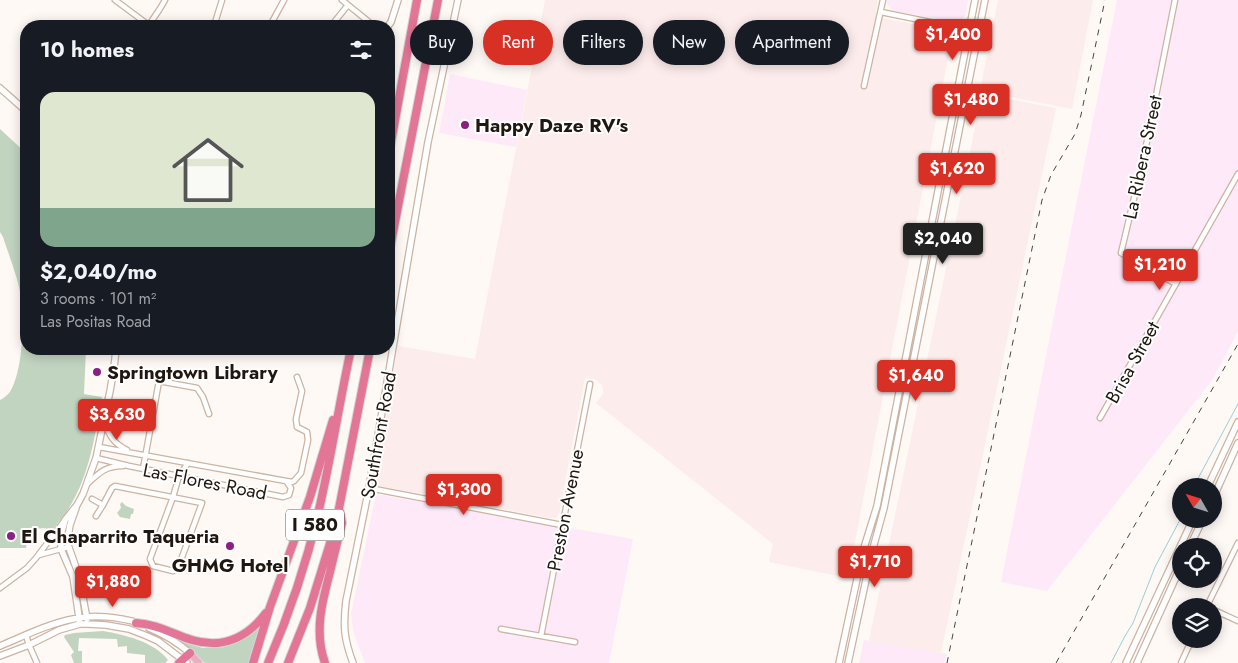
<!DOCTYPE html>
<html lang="en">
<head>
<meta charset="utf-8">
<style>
	:root { --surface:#171b24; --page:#242831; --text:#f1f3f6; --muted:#9ea1a6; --line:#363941; --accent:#d93025 }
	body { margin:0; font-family:Jost,sans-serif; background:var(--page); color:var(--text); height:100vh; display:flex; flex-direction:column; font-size:19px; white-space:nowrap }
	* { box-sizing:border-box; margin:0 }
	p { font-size:16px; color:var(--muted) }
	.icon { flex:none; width:28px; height:28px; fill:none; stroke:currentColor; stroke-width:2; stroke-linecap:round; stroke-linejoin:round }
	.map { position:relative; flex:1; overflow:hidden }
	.drawer { position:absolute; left:20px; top:20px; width:375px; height:335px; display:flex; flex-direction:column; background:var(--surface); border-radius:20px; box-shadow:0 2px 12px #0003 }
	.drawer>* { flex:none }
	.top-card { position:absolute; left:410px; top:20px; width:475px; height:45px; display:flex; gap:10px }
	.needle { width:32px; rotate:309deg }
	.buttons { position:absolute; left:1172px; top:478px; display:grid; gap:10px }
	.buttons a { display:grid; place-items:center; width:50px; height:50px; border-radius:50%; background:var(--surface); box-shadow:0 2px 12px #0003; font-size:25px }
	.price { position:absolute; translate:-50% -42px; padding:0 11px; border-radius:5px; background:var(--accent); color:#fff; font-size:16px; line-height:32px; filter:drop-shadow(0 1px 2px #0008) }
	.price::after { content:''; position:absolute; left:50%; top:30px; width:15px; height:11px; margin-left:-8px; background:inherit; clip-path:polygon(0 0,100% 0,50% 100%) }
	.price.on { background:#222; color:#fff }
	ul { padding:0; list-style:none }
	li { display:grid; align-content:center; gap:10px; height:265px; padding:0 20px }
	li+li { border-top:1px solid var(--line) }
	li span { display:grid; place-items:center; height:155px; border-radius:15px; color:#555 }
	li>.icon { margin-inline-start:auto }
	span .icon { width:90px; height:90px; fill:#fffc; stroke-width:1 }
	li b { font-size:21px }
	h2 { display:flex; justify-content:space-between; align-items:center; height:60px; padding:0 20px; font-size:21px }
	.tag { padding:0 18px; border-radius:22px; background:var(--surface); box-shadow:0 2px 12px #0003; font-size:18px; line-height:45px }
	.tag.on { background:var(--accent); color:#fff }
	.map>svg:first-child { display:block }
	.commercial { fill:#fee9f9 }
	.industrial { fill:#fceceb }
	.green { fill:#c1d4c0 }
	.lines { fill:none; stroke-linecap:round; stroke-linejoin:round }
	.stream { stroke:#9acdd7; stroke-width:1 }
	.street-casing { stroke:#ccb3a2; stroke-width:7 }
	.secondary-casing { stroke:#ccb3a2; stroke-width:8 }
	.primary-casing { stroke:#d7d5d4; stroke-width:9 }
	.highway-casing { stroke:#d7d5d4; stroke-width:10 }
	.street { stroke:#fff; stroke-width:4.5 }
	.secondary { stroke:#fff; stroke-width:5.5 }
	.primary { stroke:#eeacc0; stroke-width:6 }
	.highway { stroke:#e37596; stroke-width:8 }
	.rail { stroke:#4c433e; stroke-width:1; stroke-dasharray:6 6; stroke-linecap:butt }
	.poi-dot { fill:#8b1f83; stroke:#fff; stroke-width:2 }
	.labels { text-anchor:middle; stroke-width:4; stroke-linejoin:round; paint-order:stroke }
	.shield { fill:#fff; stroke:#635d58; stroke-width:1 }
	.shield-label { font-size:18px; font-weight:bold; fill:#201711 }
	.poi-label { font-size:19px; font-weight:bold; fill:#201711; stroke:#fff; text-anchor:start }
	.street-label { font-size:19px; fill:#201711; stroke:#fff }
</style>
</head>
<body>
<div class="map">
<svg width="1238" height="663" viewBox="0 0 1238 663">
	<rect width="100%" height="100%" fill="#fef9f5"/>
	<path class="commercial" d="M887,0H968L965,16L960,21L956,22L893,11L887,4Z
		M1117,0H1238V331L1213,379L1047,591L1001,582Z
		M450,74L527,90L516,147L439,133Z
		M376,494L633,539L609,663H365L354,634L351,614Z
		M864,640L941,653L947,654L944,663H859Z"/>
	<path class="industrial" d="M545,0H878L876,11L877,15L882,18L953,32L848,578L769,562L773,544L596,403L603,394V389L602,385L595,379L585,378L559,514L556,517L550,518L379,486L377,484L375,475L398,346L475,359Z
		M998,0H1093L1072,109L980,91Z
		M982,94L1056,108L941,653L869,641Z"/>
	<path class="green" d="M0,129L26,153V349H86L84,394L102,397C95,435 90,474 69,508C65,515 58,522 53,530C36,525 28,530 26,548H0V400C4,398 9,394 11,390C22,371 24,326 22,305C20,282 10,259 3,237L0,232Z
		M122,502L126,506L134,509L133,514H131L130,519L120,517L117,513L121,508L120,504Z
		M267,614L249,663H205L174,636L189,644L203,648L229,645L253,632Z
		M103,631C125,635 153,641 168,660L165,663H145V655L127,653V646L118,647L117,639L79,638L78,651H82V663H74L71,655L74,652L64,637L65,635L74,633Z"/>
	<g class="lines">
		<path class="stream" d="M1194,486L1238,404
			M1111,663L1125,636L1133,623L1155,567L1181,518"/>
		<g class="street-casing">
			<path id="street" d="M115,0L150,26
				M342,0L374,26
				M1175,0L1144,156L1121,253L1176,284
				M881,12L979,32
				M149,25L161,7L165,0
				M214,26L222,0
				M271,26L272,22L284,0
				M331,26L348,5
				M864,86L883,0
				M1100,418L1238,174
				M104,422C110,436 113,443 127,450
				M96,458L129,466L283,497L289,495L291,488L286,481L99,447
				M143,469L159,381L197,388L203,397L209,414
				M286,481L292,482L294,481L301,473L308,440L307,432L297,427L296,419L302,391L297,377
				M87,484C99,473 105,466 123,466
				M369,488L562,525
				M92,499L103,505L112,488L115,486L202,503L178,568L173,571L153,566L150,559L173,497L179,476L188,463
				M96,516L103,505
				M39,555L68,547
				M0,588L27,568L36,558L64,521
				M1207,606L1238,543
				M1214,610L1238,621
				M501,629L575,642
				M26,635L29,645L37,663
				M541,636L590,384
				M1181,663L1192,639"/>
		</g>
		<g class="secondary-casing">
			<path id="secondary" d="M388,26L391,22L398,0
				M0,88L26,111
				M1208,486L1238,422
				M1214,496L1238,443
				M76,508L70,525L67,542L79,576L87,619
				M1190,546L1203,519
				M80,624L73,577L61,549V535L65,520L77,505L83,494L96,458L110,391L114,368L116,349
				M149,628C164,634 178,643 190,653
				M0,646C24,636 48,624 73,619C93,614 119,617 139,623
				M0,656L29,645L59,630L80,624H88L106,625L129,629L147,636L158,641L187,663
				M353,663C344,639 343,626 346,601L369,488L428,142L458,0
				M839,663L863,551L877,506L975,0
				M848,663L872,552L884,508L985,0
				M1126,663L1193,519
				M1137,663L1181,566"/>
		</g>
		<g class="primary-casing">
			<path id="primary" d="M190,653L199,663"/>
		</g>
		<g class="highway-casing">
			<path id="highway" d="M389,153L417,0
				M389,253L438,0
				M136,623C156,624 173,634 192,640C222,649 247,638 266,613
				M179,663L190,653
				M253,663L270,607L310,497L333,420
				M268,663C289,615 306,565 318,514C331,459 339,404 351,349
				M288,663L310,608L336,524L370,349
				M325,663C314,632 322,602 330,572C334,555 338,539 342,523L340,512"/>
		</g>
		<use href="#street" class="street"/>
		<use href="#secondary" class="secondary"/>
		<use href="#primary" class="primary"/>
		<use href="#highway" class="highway"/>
		<path class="rail" d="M947,663L1042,200L1051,175L1075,134L1081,115L1105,0
			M1056,663L1238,344"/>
	</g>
	<g class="poi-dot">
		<circle cx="465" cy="125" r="5"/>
		<circle cx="97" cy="372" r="5"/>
		<circle cx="11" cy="536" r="5"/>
		<circle cx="230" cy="546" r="5"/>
	</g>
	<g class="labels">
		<rect class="shield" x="286" y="509.5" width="58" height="31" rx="4"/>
		<g class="shield-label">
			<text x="315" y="531">I 580</text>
		</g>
		<g class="poi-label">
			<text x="475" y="132">Happy Daze RV's</text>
			<text x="107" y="379">Springtown Library</text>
			<text x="21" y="543">El Chaparrito Taqueria</text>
			<text x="230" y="572" text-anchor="middle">GHMG Hotel</text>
		</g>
		<g class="street-label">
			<text transform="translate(1142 157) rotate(-78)" y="7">La Ribera Street</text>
			<text transform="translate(1132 362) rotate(-61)" y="7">Brisa Street</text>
			<text transform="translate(378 435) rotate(-80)" y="7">Southfront Road</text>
			<text transform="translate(205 481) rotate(11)" y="7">Las Flores Road</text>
			<text transform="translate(565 510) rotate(-79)" y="7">Preston Avenue</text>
		</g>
	</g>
</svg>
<div class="buttons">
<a><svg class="needle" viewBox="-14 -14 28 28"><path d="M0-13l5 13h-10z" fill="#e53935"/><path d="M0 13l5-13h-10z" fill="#9ea1a6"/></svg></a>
<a><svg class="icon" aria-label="locate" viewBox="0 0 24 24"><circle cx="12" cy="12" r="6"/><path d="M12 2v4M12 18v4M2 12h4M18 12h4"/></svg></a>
<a><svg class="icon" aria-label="layers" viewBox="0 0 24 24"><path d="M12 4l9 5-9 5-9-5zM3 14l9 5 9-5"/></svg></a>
</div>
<b class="price" style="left:953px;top:61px">$1,400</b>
<b class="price" style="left:971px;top:126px">$1,480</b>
<b class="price" style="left:957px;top:195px">$1,620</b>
<b class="price on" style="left:943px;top:265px">$2,040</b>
<b class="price" style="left:1160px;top:291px">$1,210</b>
<b class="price" style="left:916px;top:402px">$1,640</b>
<b class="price" style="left:117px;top:441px">$3,630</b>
<b class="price" style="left:464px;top:516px">$1,300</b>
<b class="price" style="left:875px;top:588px">$1,710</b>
<b class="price" style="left:113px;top:608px">$1,880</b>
<div class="top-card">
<a class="tag">Buy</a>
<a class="tag on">Rent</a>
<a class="tag">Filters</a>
<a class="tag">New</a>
<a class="tag">Apartment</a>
</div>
<section class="drawer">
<h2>10 homes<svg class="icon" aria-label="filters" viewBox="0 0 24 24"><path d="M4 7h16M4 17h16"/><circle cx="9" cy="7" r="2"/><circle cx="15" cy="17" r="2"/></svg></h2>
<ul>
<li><span style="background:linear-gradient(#dfe7d0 75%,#7fa58c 0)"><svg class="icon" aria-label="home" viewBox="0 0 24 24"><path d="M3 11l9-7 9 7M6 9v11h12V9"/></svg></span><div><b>$2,040/mo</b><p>3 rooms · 101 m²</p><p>Las Positas Road</p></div></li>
</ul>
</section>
</div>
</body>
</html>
